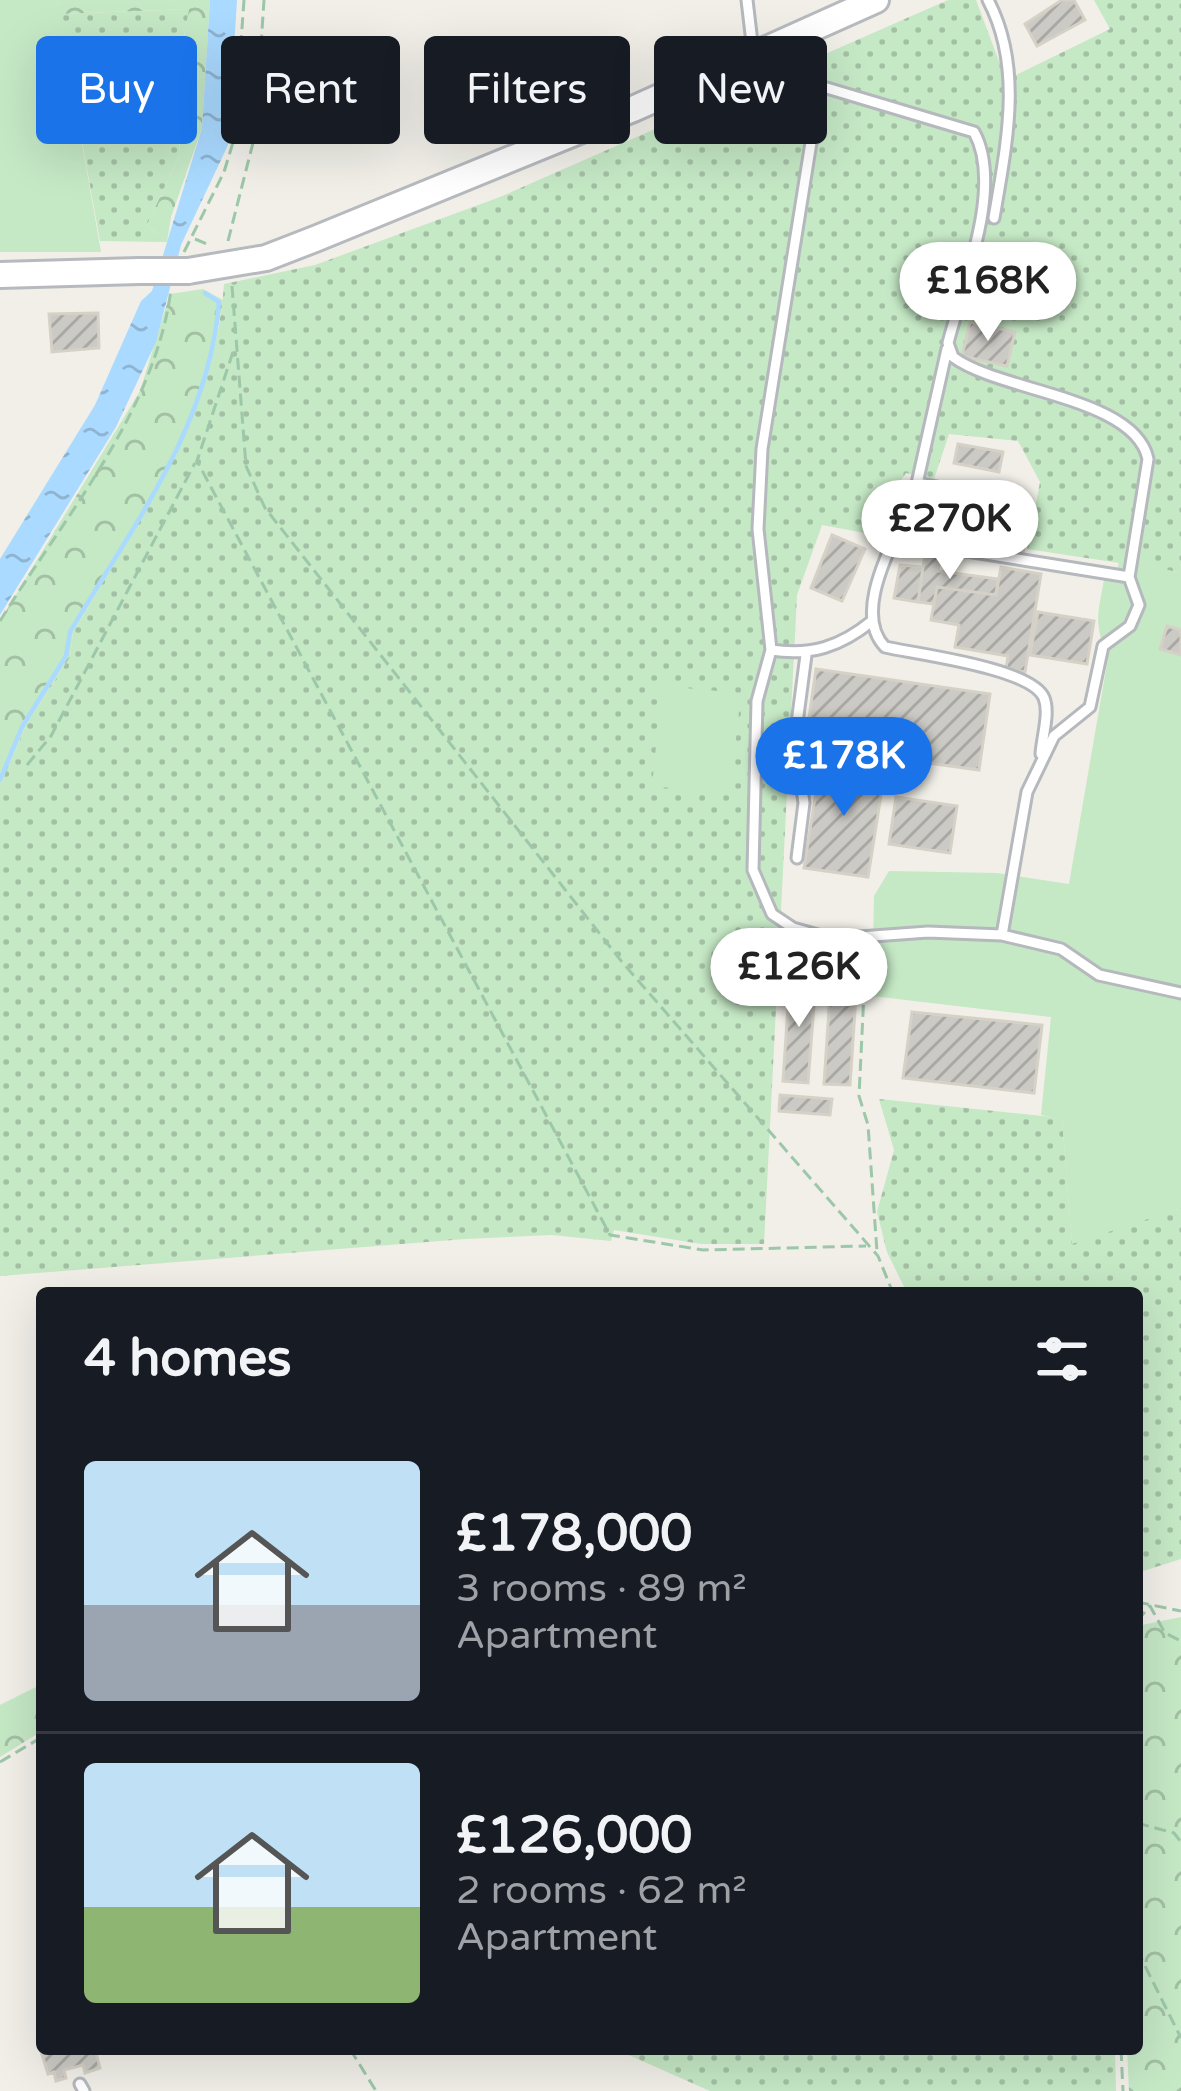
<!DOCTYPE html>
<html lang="en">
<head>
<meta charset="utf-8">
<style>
	:root { --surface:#171b24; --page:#20242c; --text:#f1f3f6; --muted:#9ea1a6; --line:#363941; --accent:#1a73e8 }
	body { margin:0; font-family:"Varela Round",sans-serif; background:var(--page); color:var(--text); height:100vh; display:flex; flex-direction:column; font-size:45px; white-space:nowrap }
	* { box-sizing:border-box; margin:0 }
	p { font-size:39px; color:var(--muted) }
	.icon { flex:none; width:66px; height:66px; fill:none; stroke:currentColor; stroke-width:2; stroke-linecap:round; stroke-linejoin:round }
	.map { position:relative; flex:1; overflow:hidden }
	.sheet { position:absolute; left:36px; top:1287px; width:1107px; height:768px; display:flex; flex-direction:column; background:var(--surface); border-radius:12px; box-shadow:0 12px 48px #0002 }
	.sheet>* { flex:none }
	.guide { position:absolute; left:36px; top:36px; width:1110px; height:108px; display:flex; gap:24px }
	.price { position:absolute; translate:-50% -102px; padding:0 27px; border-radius:42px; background:#fff; color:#222; font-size:39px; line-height:78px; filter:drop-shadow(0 3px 6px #0008) }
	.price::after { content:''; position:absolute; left:50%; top:72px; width:36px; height:27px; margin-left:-18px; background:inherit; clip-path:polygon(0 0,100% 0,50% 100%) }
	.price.active { background:var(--accent); color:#fff }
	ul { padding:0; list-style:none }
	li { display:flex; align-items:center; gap:36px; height:300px; padding:0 48px }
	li+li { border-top:3px solid var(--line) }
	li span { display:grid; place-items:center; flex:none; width:336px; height:240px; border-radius:12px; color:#555 }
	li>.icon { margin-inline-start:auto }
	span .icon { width:144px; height:144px; fill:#fffc; stroke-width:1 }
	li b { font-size:51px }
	h2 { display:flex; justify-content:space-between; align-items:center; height:144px; padding:0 48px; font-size:51px }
	.pill { padding:0 42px; border-radius:12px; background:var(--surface); box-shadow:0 12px 48px #0002; font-size:42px; line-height:108px }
	.pill.active { background:var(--accent); color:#fff }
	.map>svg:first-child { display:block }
	.grass { fill:url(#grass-dots) }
	.forest { fill:url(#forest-crowns) }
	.garden { fill:#c5e8c5 }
	.water { fill:url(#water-ripples) }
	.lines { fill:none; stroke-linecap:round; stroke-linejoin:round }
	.stream { stroke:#aadaff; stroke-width:4.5 }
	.building { fill:url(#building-hatch); stroke:#d6d1c6; stroke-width:3 }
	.service-casing { stroke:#b5b8bc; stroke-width:15 }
	.secondary-casing { stroke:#b6babf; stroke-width:30 }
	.path { stroke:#9cc7a9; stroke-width:3; stroke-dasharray:12 6; stroke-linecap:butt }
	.service { stroke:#fff; stroke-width:9 }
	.secondary { stroke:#fff; stroke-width:24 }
	.secondary-bridge-casing { stroke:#b6babf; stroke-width:30; stroke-linecap:butt }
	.secondary-bridge { stroke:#fff; stroke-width:24 }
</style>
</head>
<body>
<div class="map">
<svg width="1181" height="2091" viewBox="0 0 1181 2091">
	<defs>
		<pattern id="grass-dots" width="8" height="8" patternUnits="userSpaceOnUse" patternTransform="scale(3)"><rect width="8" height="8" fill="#c5e8c5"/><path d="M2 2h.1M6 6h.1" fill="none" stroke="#a3c0a4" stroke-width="1.8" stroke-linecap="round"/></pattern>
		<pattern id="forest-crowns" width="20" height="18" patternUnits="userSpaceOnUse" patternTransform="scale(3)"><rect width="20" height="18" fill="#c5e8c5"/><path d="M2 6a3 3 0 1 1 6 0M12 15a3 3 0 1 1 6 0" fill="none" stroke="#a3c0a4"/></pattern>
		<pattern id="water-ripples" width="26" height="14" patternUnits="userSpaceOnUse" patternTransform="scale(3)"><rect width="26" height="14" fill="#aadaff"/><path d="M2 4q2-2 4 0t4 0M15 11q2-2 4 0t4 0" fill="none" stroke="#8eb4d2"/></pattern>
		<pattern id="building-hatch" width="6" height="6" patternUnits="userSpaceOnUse" patternTransform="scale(3)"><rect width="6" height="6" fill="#cccac5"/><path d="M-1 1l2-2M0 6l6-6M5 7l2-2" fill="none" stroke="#a9a8a4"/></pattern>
	</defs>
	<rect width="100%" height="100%" fill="#f1efe8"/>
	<path class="grass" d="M948,0H976L1006,80L1110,29L1094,0H1181V564L1179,572L1027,549L1040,482L1018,441L949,434L934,479L906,473L865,533L822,525L797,595L764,1244H701L614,1230L611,1241L552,1235L465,1239L0,1276V786L26,725L70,657L73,633C137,521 215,418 224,284L315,265L500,197Z
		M189,9L176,81L180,154L147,225L167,242L100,241L59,14Z
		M879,1099L1062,1118L1072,1243L1181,1208V1559L1137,1573V1293H907L887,1252L877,1212L894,1150Z
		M615,2049H1115L1116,2091H710Z"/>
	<path class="forest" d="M57,0H210L202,128L171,217L167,242L147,225L180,154L176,81L189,9L59,14Z
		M203,289L223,300C200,440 141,514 73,633L70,657L26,725L0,786V621L140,391L170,294Z
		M1181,1617V2091H1129L1127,2049H1137V1626Z
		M42,1684V1731L0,1757V1705Z"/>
	<path class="garden" d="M0,0H57L101,252H0Z
		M1119,562L1178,572L1181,564V1208L1072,1244L1062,1119L1041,1115L1051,1017L872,996L874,896L889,871L997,873L1069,884L1108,658C1092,620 1099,612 1105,574L1116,575Z
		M662,686L741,693L730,794L652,786Z"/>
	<path class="water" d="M210,0H237L228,145L181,245L156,342L116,427L0,615V559L95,405L141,301L152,291L202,128Z"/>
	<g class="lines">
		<path class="stream" d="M0,780L22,727L66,656L70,632C131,528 209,428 219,302L205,293"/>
	</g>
	<path class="building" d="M1062,0H1074L1085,20L1037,46L1025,24Z
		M976,291L989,294L982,322L969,318Z
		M98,313L99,348L52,352L49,314Z
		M970,322L1015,332L1007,366L962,356Z
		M958,444L1003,452L999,472L954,463Z
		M949,502L983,507L980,524L947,519L945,538L927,536L931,506L948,509Z
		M983,507L1006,510L1004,518L992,516L991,525L980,524Z
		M992,516L1028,522L1023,553L997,549L999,536L1010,535L990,532Z
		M832,535L865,549L842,601L811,588Z
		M925,554L940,557L938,571L998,579L996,595L937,587L934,604L918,602Z
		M900,565L923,567L918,602L894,598Z
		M1001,567L1041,574L1025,672L1006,669L1008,656L955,647L959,625L931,620L937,587L996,595Z
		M1038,612L1094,621L1087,664L1030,655Z
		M1167,626L1181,630V655L1160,649Z
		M816,669L990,694L979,770L805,746Z
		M821,760L885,770L868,877L804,868Z
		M896,797L957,806L950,853L889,844Z
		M790,977L816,979L808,1083L783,1081Z
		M831,979L857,981L850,1085L824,1084Z
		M912,1012L1042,1025L1034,1093L903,1078Z
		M780,1095L832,1099L830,1115L779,1111Z
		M40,2048L95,2049L100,2068L85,2073L83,2065L64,2070L66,2078L56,2081L54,2072L48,2074Z"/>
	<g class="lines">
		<g class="service-casing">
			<path id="service" d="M747,0L753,51
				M988,0C1024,68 1006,146 994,218
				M800,38L820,86L974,132C1004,186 963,284 948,343L953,357C1000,392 1135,397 1148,459L1129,577L1139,605L1130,626L1103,646L1090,707L1054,736L1027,792L1002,935L928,932L832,939L793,928L772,914L753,870L757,701L771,650L758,529L762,449L820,86
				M947,349C937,392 928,436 918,479C909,522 846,606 885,647C916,654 1032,668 1044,698C1050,713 1042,737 1041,754
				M918,483L1004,501
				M893,533L904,541L1129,577
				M771,650C811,656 840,647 872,621
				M797,858L804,803L795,738L806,655
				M1002,935L1061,949L1099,975L1181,993
				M80,2084L84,2091"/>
		</g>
		<g class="secondary-casing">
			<path id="secondary" d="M188,271L266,258L315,239L633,109L876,0
				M0,275L139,271"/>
		</g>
		<path class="path" d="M195,239L209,245
			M228,241L255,135L264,0
			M184,252L224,172L234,139L244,0
			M232,286L246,466L265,508L622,962L878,1256L893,1293
			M233,352L197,461L610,1235L703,1250L866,1246
			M0,621C62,520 156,411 171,289
			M27,765L51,736L195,463
			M866,951L859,1096L868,1125L877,1252
			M1137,1602L1181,1611
			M1137,1621L1150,1606L1165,1633L1181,1641
			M0,1762L42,1737
			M1137,1823L1174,1833L1181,1842
			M1137,1950L1181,2038
			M350,2049L376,2091
			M1121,2049L1123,2091"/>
		<use href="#service" class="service"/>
		<use href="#secondary" class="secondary"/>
		<g class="secondary-bridge-casing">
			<path id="secondary-bridge" d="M139,271H188"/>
		</g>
		<use href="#secondary-bridge" class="secondary-bridge"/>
	</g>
</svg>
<b class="price" style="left:988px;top:344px">£168K</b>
<b class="price" style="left:950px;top:582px">£270K</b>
<b class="price active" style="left:844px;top:819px">£178K</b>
<b class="price" style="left:799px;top:1030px">£126K</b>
<div class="guide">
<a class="pill active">Buy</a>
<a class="pill">Rent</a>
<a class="pill">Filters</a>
<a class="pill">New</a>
</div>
<section class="sheet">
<h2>4 homes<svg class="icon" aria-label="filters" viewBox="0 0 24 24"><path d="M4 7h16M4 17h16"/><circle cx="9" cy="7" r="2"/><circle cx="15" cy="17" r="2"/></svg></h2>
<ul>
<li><span style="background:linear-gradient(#bfe0f5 60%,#9aa5b1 0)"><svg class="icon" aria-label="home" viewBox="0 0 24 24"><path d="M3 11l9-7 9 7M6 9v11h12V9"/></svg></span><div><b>£178,000</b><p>3 rooms · 89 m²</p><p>Apartment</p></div></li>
<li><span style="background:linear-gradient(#bfe0f5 60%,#8fb573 0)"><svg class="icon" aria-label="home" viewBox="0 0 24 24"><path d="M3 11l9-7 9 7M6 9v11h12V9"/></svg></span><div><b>£126,000</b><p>2 rooms · 62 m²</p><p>Apartment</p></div></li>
</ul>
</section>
</div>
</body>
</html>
